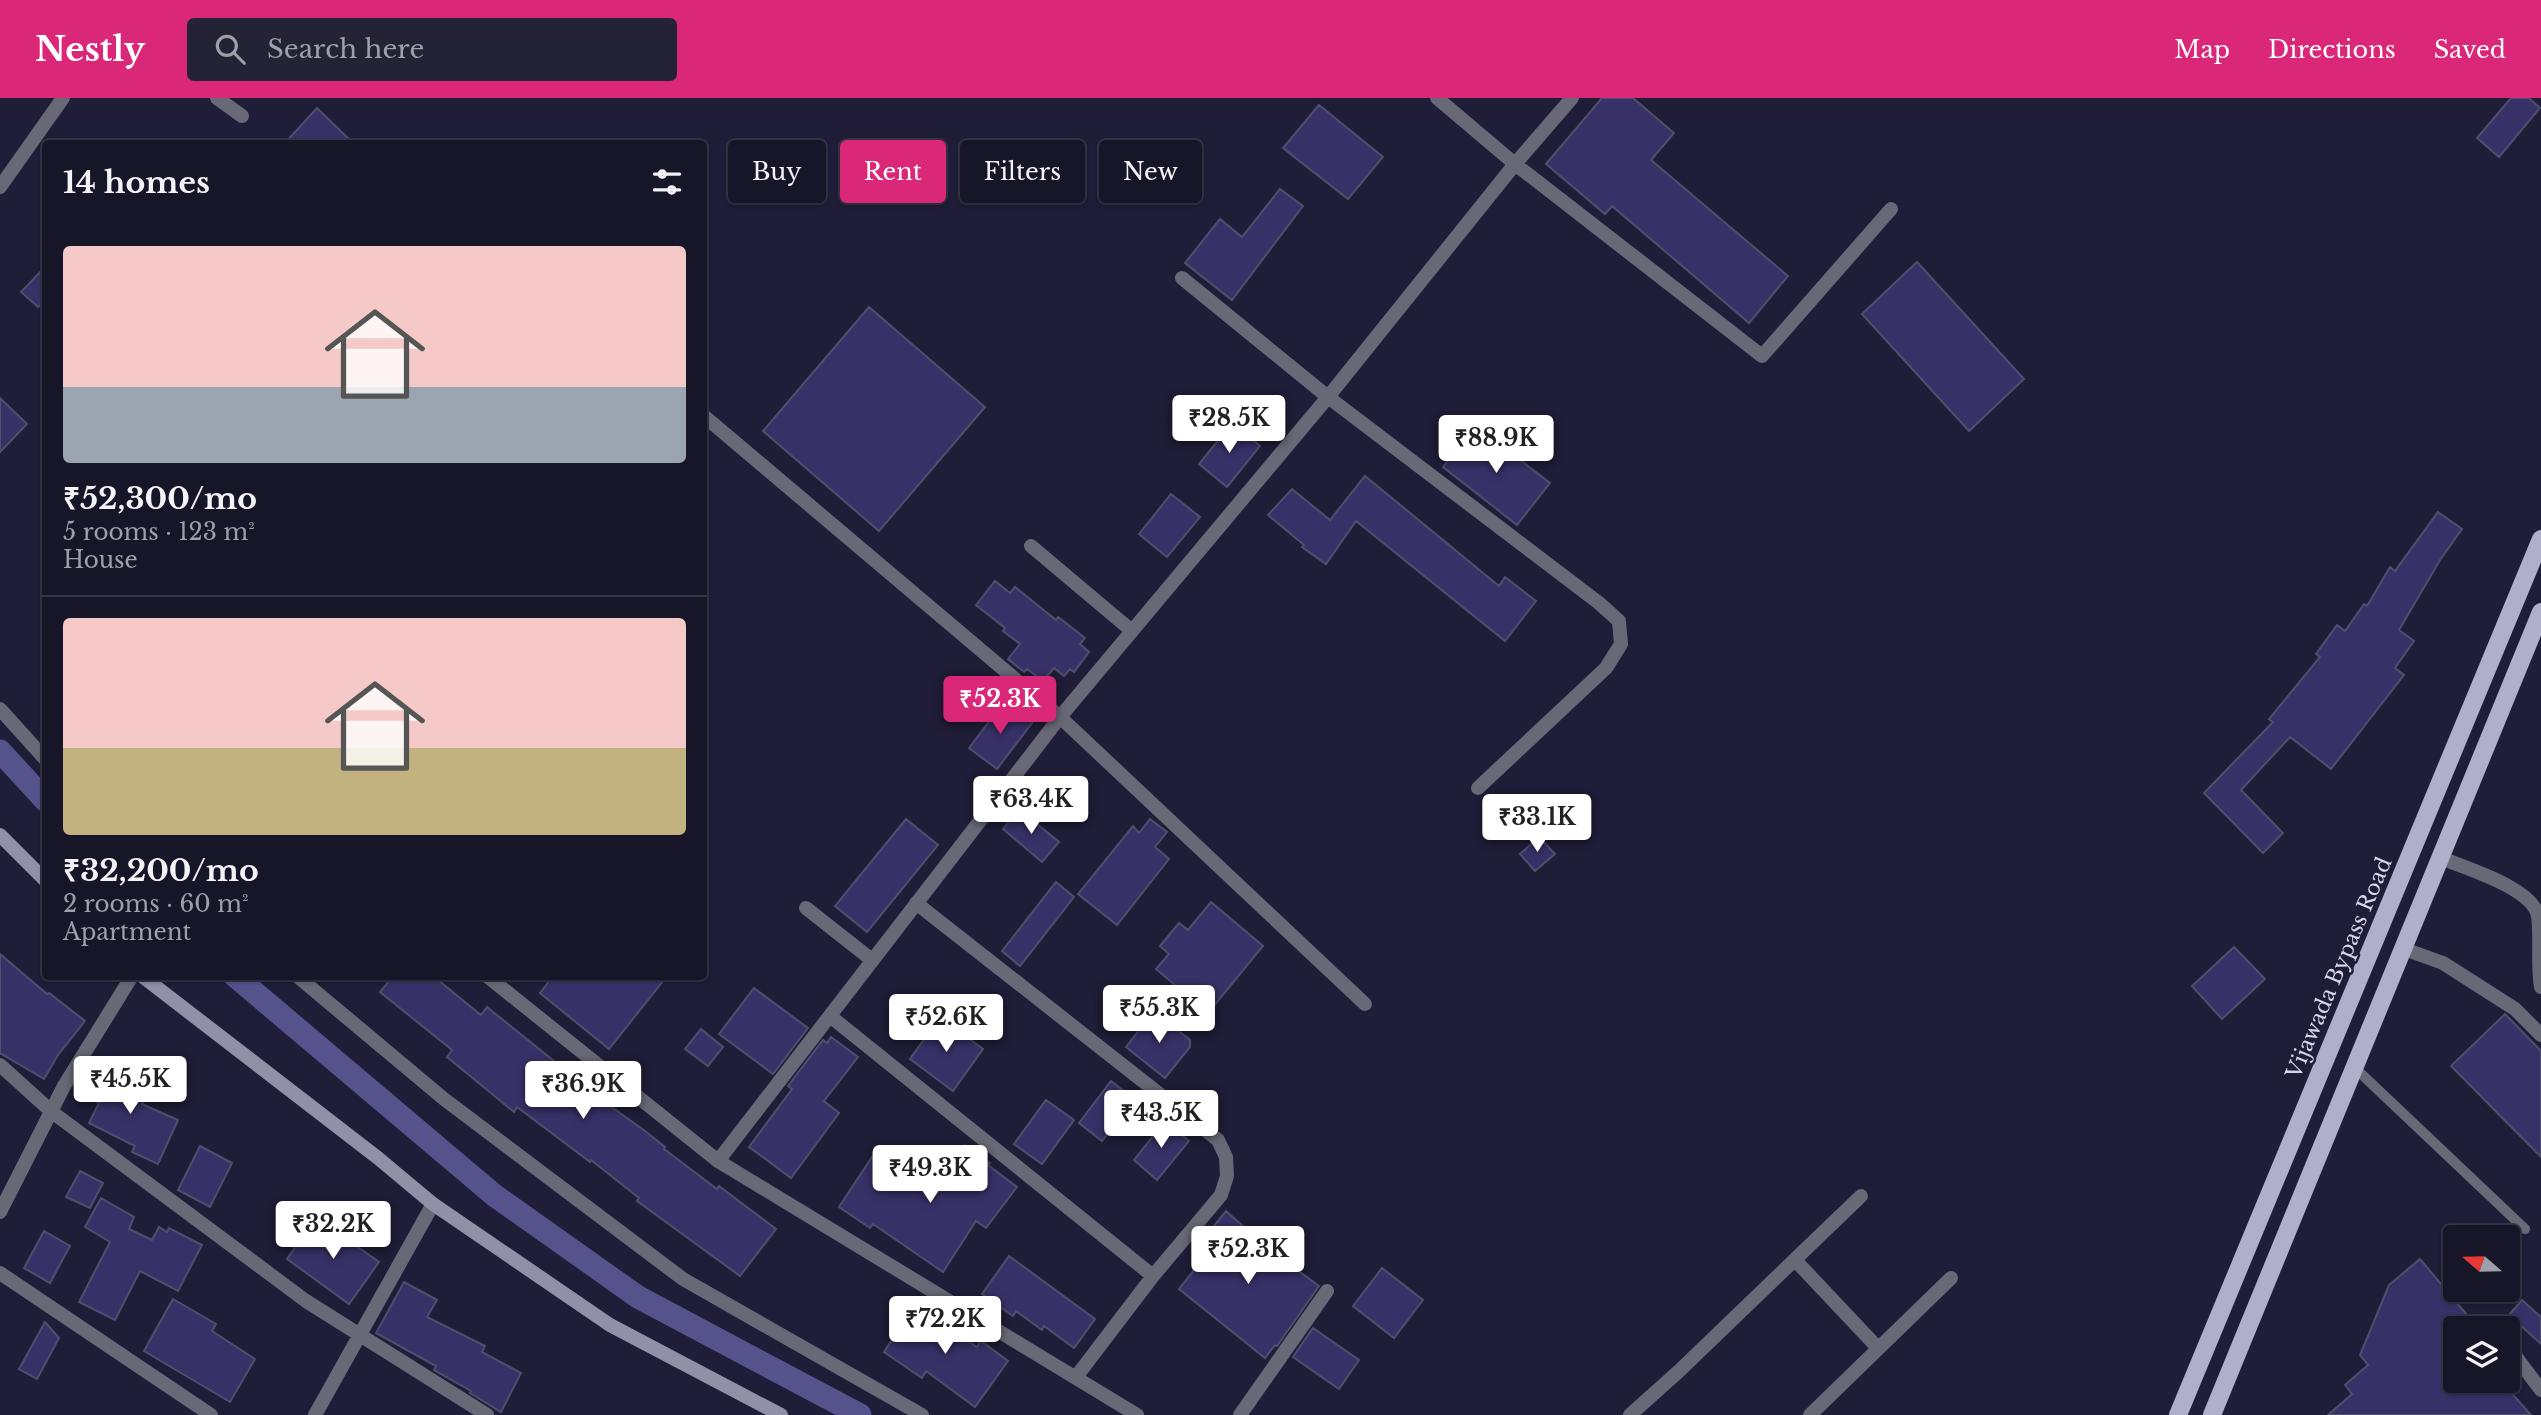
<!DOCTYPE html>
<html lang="en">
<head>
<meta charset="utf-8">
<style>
	:root { --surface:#171629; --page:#242335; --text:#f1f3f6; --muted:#9e9fa8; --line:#363546; --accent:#db2777 }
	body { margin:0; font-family:"Libre Baskerville",serif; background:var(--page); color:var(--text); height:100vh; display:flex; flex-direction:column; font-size:26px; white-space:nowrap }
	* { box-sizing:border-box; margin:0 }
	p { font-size:23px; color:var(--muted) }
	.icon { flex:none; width:38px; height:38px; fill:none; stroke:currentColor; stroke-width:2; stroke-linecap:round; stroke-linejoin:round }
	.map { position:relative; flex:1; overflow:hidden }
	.side { position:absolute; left:42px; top:42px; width:665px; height:840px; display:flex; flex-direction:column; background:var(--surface); border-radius:7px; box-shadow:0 2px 5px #0004,0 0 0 2px var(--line) }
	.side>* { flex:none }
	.hud { position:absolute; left:728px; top:42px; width:665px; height:63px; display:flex; gap:14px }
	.needle { width:46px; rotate:290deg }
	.tools { position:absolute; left:2443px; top:1127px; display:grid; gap:14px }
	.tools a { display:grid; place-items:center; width:77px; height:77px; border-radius:7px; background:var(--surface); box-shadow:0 2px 5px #0004,0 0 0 2px var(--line); font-size:35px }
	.price { position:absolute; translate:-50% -60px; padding:0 16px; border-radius:7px; background:#fff; color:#222; font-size:23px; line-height:46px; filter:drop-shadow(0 2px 4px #0008) }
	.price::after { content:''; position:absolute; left:50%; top:42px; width:21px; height:16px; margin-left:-10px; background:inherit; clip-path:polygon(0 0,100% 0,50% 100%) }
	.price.active { background:var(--accent); color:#fff }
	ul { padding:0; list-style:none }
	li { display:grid; align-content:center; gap:14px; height:371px; padding:0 21px }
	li+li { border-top:2px solid var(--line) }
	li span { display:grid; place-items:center; height:217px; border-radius:7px; color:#555 }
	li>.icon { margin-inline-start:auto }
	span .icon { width:126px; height:126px; fill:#fffc; stroke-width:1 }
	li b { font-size:30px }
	h2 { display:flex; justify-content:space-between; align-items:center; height:84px; padding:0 21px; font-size:30px }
	.pill { padding:0 24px; border-radius:7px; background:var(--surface); box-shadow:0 2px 5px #0004,0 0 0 2px var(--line); font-size:24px; line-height:63px }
	.pill.active { background:var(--accent); color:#fff }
	header { display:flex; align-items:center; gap:42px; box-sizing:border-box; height:98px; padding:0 35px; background:var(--accent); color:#fff }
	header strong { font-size:33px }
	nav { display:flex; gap:38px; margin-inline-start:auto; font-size:24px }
	.search { width:490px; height:63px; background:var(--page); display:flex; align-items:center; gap:18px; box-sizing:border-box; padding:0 24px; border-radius:7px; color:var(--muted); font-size:26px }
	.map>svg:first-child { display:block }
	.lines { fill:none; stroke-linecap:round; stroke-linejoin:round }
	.canal { stroke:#56528c; stroke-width:23 }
	.building { fill:#383168; stroke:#4f4e6c; stroke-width:2 }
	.lane { stroke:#686876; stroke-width:10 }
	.street { stroke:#686876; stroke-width:14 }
	.secondary { stroke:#9090a6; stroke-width:14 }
	.primary { stroke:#afafcc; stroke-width:18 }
	.labels { text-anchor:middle; stroke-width:5; stroke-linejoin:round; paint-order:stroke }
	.street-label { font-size:21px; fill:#d7d7e9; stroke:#1f1d37 }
</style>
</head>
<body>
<header>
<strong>Nestly</strong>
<div class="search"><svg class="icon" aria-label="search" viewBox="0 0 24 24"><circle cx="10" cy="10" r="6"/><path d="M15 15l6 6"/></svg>Search here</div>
<nav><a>Map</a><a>Directions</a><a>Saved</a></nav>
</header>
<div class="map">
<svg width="2541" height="1317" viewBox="0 0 2541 1317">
	<rect width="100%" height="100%" fill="#1f1d37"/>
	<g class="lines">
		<path class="canal" d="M0,653L46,703
			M235,878L494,1097L638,1199L860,1317"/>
	</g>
	<path class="building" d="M1602,0H1633L1674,35L1651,62L1788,178L1749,225L1612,108L1605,116L1546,66Z
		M2511,0H2529L2540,10L2499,59L2477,40Z
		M1319,7L1383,59L1348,101L1283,50Z
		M317,10L354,46H284Z
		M1280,91L1303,108L1232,202L1185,165L1220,121L1242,139Z
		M1917,164L2024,281L1969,333L1862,216Z
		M46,168V201L38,209L21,194Z
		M869,209L985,309L879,433L763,333Z
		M0,300L27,326L0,354Z
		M1232,325L1260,348L1227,389L1199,366Z
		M1475,327L1550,385L1517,427L1443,369Z
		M1365,378L1499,488L1505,479L1536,503L1505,543L1356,423L1326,466L1302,449L1304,447L1268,417L1292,391L1330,422Z
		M1171,396L1200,419L1167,459L1139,436Z
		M2438,414L2462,431L2440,462L2399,532L2414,543L2395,570L2404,577L2331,671L2290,639L2241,692L2283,735L2263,755L2204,695L2273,624L2269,621L2320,559L2316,556L2337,527L2345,533L2364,506L2367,508L2390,469L2395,473Z
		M995,483L1010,495L1015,489L1056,522L1058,519L1085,540L1080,546L1089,554L1074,574L1070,571L1064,578L1054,570L1043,583L1027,571L1024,574L1008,561L1020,546L1003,533L1005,530L976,507Z
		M1004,604L1032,625L997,671L969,650Z
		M1019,711L1059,744L1042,764L1003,731Z
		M906,721L938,747L867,834L835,808Z
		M1150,721L1167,734L1155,749L1169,761L1117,827L1078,796L1133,728L1139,735Z
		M1539,739L1555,756L1535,773L1520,756Z
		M1056,784L1074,799L1020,868L1002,853Z
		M1211,804L1263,848L1208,915L1156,871L1169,856L1160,848L1179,825L1188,832Z
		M2234,849L2265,881L2222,921L2192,888Z
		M0,856L47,896L49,895L85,923L58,957L44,981L0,955Z
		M393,878H433L481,917L487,909L554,963L552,966L645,1033L665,1049L664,1051L717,1091L719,1088L776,1131L740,1178L637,1103L639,1100L591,1062L590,1064L517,1009L514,1014L447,959L452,952L380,894Z
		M553,878H667L609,951L540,895Z
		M754,890L808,930L773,976L719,936Z
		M1154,913L1190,942V949L1165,980L1126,949Z
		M2505,916L2541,953V1059L2451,968Z
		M940,919L983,951L953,993L910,961Z
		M701,931L723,949L708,968L685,951Z
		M831,939L858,959L824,1003L839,1015L791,1080L749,1049L792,991L788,988L823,942L827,945Z
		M99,970L148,995L142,1006L178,1022L158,1066L132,1054L135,1048L89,1025L99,1005L85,998Z
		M1111,983L1134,1001L1102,1043L1079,1025Z
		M1046,1002L1074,1022L1042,1066L1014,1046Z
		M1165,1023L1189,1043L1157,1082L1134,1062Z
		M965,1047L990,1065L988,1067L1017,1089L986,1130L976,1123L943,1174L873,1126L870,1130L839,1109L872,1059L905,1081L907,1079L932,1094Z
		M200,1048L232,1065L210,1109L178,1092Z
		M80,1073L103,1085L90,1110L66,1099Z
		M101,1100L134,1119L129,1131L152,1142L159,1129L167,1134L169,1130L202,1147L178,1193L140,1173L115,1222L79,1204L110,1144L85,1129Z
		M1226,1113L1270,1152L1319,1188L1277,1248L1275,1247L1265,1260L1179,1191L1210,1152L1201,1144Z
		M316,1119L379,1164L349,1206L287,1161Z
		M44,1133L70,1148L50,1185L24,1170Z
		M1009,1158L1095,1221L1074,1250L1044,1228L1042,1232L1016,1213L1013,1218L982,1196Z
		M2420,1161L2478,1230H2455V1283H2501L2531,1317H2328L2352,1296L2345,1287L2368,1267L2360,1257L2389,1187Z
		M1382,1170L1423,1202L1394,1240L1353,1208Z
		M404,1184L437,1202L427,1219L485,1248L482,1254L521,1275L501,1314L470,1295L471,1293L434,1272L436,1268L376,1235Z
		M173,1201L216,1226L212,1233L255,1261L230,1304L144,1253Z
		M2522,1202L2541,1219V1246L2509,1217Z
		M915,1207L977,1249L981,1243L1008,1263L975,1309L926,1273L922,1280L884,1254Z
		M45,1224L59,1240L37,1281L19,1271Z
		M1313,1230L1359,1262L1339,1291L1293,1259Z"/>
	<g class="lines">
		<path class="lane" d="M2355,970L2525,1131"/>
		<path class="street" d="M217,0L242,18
			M1572,0L1515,66L1762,258L1891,111
			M0,89L63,0
			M1182,180L1328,299L1599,505L1619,523L1621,546L1606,570L1478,690
			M704,318L1060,619L718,1063L1137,1317
			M1031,448L1132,533
			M0,611L46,662
			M2441,760C2465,770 2533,790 2538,818C2541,841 2537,866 2541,889
			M916,805L1218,1042L1226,1059L1227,1078L1221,1097L1153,1178L1076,1279
			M806,810L872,862
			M2404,851L2443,865L2515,911L2541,937
			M297,878L444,1001L683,1181L922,1317
			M487,878L718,1063
			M1365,906L1060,619L1328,299L1515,66L1437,0
			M830,918L1153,1178
			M0,967L52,1014L306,1203L487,1317
			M0,1114L64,988L132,878
			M1795,1162L1878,1250
			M0,1175L211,1317
			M2516,1259L2541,1292
			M315,1317L433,1106
			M1240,1317L1327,1193
			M1630,1317L1678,1274L1861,1098
			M1810,1317L1951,1180"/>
		<path class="secondary" d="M0,737L46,783
			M142,878L378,1060L433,1106L610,1227L781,1317"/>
		<path class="primary" d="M2178,1317L2541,441
			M2212,1317L2541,514"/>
	</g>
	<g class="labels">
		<g class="street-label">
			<text transform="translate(2339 870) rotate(-67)" y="7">Vijawada Bypass Road</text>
		</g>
	</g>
</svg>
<div class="tools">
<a><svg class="needle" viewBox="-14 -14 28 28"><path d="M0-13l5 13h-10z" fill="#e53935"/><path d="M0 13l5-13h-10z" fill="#9e9fa8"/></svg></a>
<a><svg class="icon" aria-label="layers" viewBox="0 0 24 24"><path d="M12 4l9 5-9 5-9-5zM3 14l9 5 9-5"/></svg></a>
</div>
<b class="price" style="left:1229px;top:357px">₹28.5K</b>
<b class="price" style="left:1496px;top:377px">₹88.9K</b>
<b class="price active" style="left:1000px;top:638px">₹52.3K</b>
<b class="price" style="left:1031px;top:738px">₹63.4K</b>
<b class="price" style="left:1537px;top:756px">₹33.1K</b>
<b class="price" style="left:1159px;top:947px">₹55.3K</b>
<b class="price" style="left:946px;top:956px">₹52.6K</b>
<b class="price" style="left:130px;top:1018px">₹45.5K</b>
<b class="price" style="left:583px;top:1023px">₹36.9K</b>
<b class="price" style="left:1161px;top:1052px">₹43.5K</b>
<b class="price" style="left:930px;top:1107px">₹49.3K</b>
<b class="price" style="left:333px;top:1163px">₹32.2K</b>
<b class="price" style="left:1248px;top:1188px">₹52.3K</b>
<b class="price" style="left:945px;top:1258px">₹72.2K</b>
<div class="hud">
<a class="pill">Buy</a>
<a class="pill active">Rent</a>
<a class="pill">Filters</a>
<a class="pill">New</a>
</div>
<section class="side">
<h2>14 homes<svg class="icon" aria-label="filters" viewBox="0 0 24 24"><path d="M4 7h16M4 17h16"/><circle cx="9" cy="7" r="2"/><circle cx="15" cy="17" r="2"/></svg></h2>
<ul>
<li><span style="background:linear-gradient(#f6c9c9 65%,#9aa5b1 0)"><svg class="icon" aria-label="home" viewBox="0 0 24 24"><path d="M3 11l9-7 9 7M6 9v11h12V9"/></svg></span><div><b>₹52,300/mo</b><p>5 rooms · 123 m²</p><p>House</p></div></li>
<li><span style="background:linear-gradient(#f6c9c9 60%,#c2b280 0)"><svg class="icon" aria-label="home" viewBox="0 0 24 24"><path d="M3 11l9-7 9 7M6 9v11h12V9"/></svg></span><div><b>₹32,200/mo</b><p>2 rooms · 60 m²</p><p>Apartment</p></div></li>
</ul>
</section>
</div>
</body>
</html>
